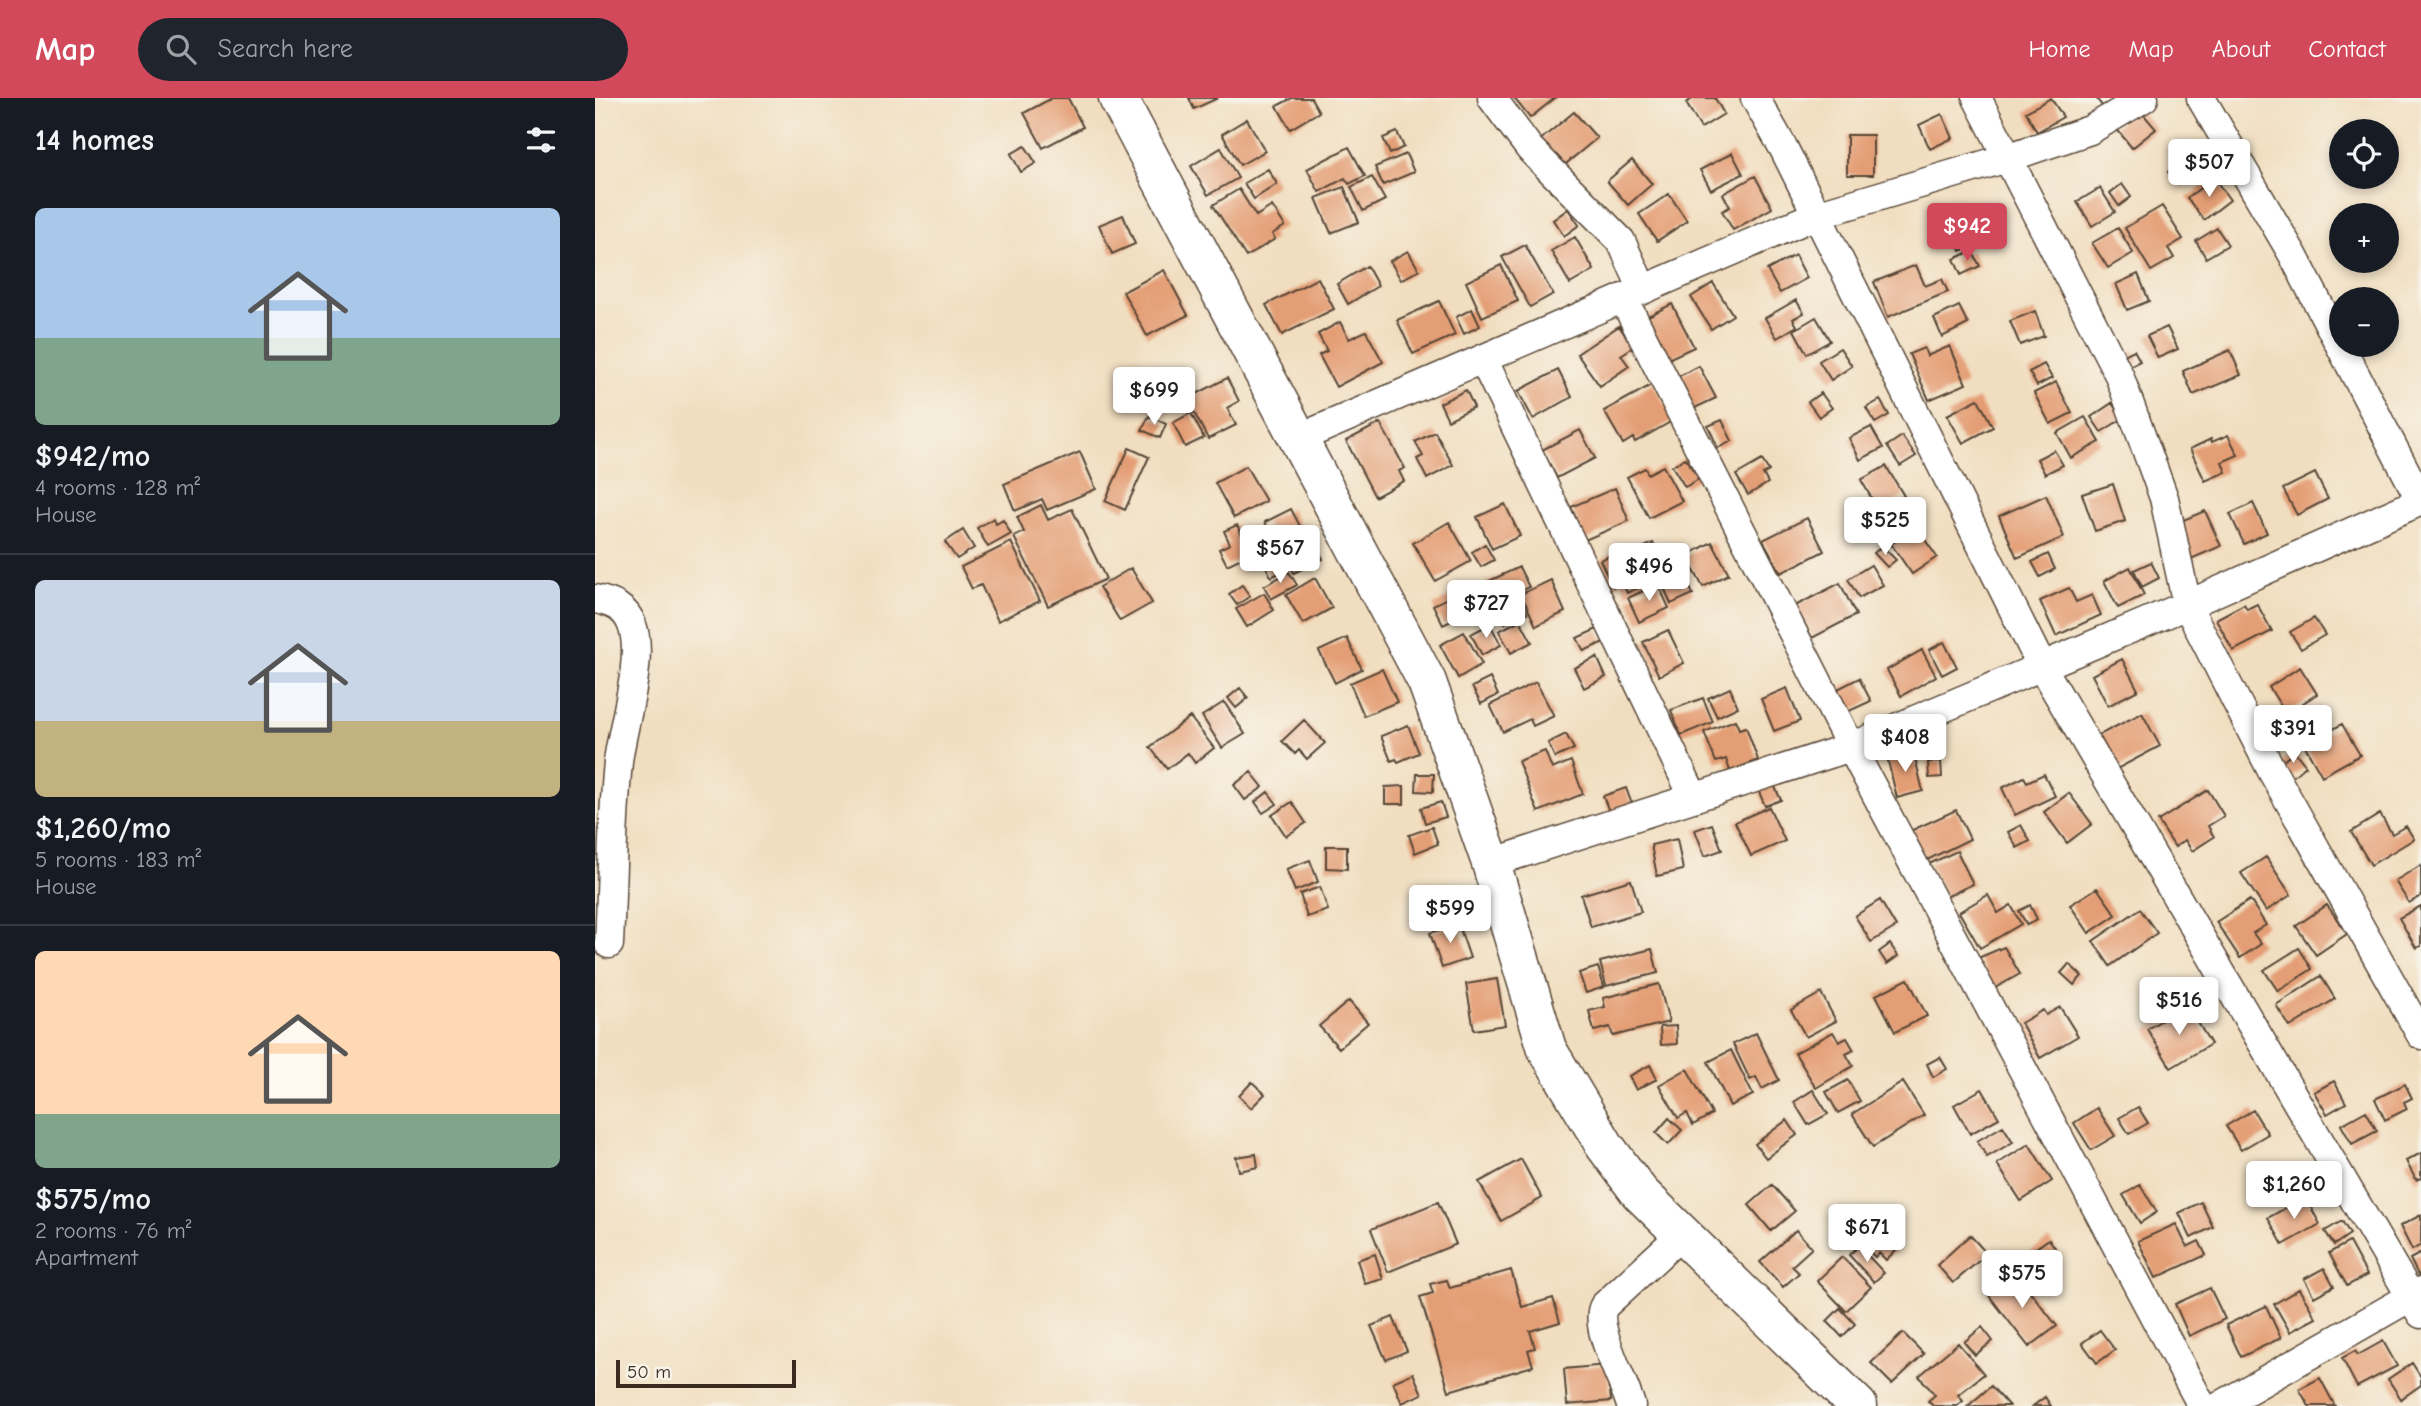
<!DOCTYPE html>
<html lang="en">
<head>
<meta charset="utf-8">
<style>
	:root { --surface:#171b24; --page:#20242c; --text:#f1f3f6; --muted:#9ea1a6; --line:#363941; --accent:#d1495b }
	body { margin:0; font-family:"Comic Neue",sans-serif; background:var(--page); color:var(--text); height:100vh; display:flex; flex-direction:column; font-size:26px; white-space:nowrap }
	* { box-sizing:border-box; margin:0 }
	p { font-size:23px; color:var(--muted) }
	.icon { flex:none; width:38px; height:38px; fill:none; stroke:currentColor; stroke-width:2; stroke-linecap:round; stroke-linejoin:round }
	.map { position:relative; flex:1; overflow:hidden }
	.details { display:flex; flex-direction:column; background:var(--surface); width:595px }
	.details>* { flex:none }
	.buttons { position:absolute; left:1734px; top:21px; display:grid; gap:14px }
	.buttons a { display:grid; place-items:center; width:70px; height:70px; border-radius:50%; background:var(--surface); box-shadow:0 4px 10px #0003; font-size:35px }
	.scale { position:absolute; left:21px; bottom:18px; width:180px; box-sizing:border-box; padding-left:7px; border:4px solid #3b2a1e; border-top:0; font-size:19px; line-height:24px; white-space:nowrap; color:#3b2a1e; -webkit-text-stroke:5px #f7f3e8; paint-order:stroke }
	.price { position:absolute; translate:-50% -60px; padding:0 16px; border-radius:7px; background:#fff; color:#222; font-size:23px; line-height:46px; filter:drop-shadow(0 2px 4px #0008) }
	.price::after { content:''; position:absolute; left:50%; top:42px; width:21px; height:16px; margin-left:-10px; background:inherit; clip-path:polygon(0 0,100% 0,50% 100%) }
	.price.active { background:var(--accent); color:#fff }
	ul { padding:0; list-style:none }
	li { display:grid; align-content:center; gap:14px; height:371px; padding:0 35px }
	li+li { border-top:2px solid var(--line) }
	li span { display:grid; place-items:center; height:217px; border-radius:10px; color:#555 }
	li>.icon { margin-inline-start:auto }
	span .icon { width:126px; height:126px; fill:#fffc; stroke-width:1 }
	li b { font-size:30px }
	h2 { display:flex; justify-content:space-between; align-items:center; height:84px; padding:0 35px; font-size:30px }
	header { display:flex; align-items:center; gap:42px; box-sizing:border-box; height:98px; padding:0 35px; background:var(--accent); color:#fff }
	header strong { font-size:33px }
	nav { display:flex; gap:38px; margin-inline-start:auto; font-size:24px }
	.search { width:490px; height:63px; background:var(--page); display:flex; align-items:center; gap:18px; box-sizing:border-box; padding:0 24px; border-radius:38px; color:var(--muted); font-size:26px }
	main { display:flex; flex:1; min-height:0 }
	.map>svg:first-child { display:block }
	.building { fill:#e49e74 }
	.lines { fill:none; stroke-linecap:round; stroke-linejoin:round }
	.minor-casing { stroke:#564536; stroke-width:31 }
	.highway-casing { stroke:#564536; stroke-width:41 }
	.minor { stroke:#fff; stroke-width:28 }
	.highway { stroke:#fff; stroke-width:38 }
</style>
</head>
<body>
<header>
<strong>Map</strong>
<div class="search"><svg class="icon" aria-label="search" viewBox="0 0 24 24"><circle cx="10" cy="10" r="6"/><path d="M15 15l6 6"/></svg>Search here</div>
<nav><a>Home</a><a>Map</a><a>About</a><a>Contact</a></nav>
</header>
<main>
<section class="details">
<h2>14 homes<svg class="icon" aria-label="filters" viewBox="0 0 24 24"><path d="M4 7h16M4 17h16"/><circle cx="9" cy="7" r="2"/><circle cx="15" cy="17" r="2"/></svg></h2>
<ul>
<li><span style="background:linear-gradient(#a9c7e8 60%,#7fa58c 0)"><svg class="icon" aria-label="home" viewBox="0 0 24 24"><path d="M3 11l9-7 9 7M6 9v11h12V9"/></svg></span><div><b>$942/mo</b><p>4 rooms · 128 m²</p><p>House</p></div></li>
<li><span style="background:linear-gradient(#c9d6e8 65%,#c2b280 0)"><svg class="icon" aria-label="home" viewBox="0 0 24 24"><path d="M3 11l9-7 9 7M6 9v11h12V9"/></svg></span><div><b>$1,260/mo</b><p>5 rooms · 183 m²</p><p>House</p></div></li>
<li><span style="background:linear-gradient(#ffd9b3 75%,#7fa58c 0)"><svg class="icon" aria-label="home" viewBox="0 0 24 24"><path d="M3 11l9-7 9 7M6 9v11h12V9"/></svg></span><div><b>$575/mo</b><p>2 rooms · 76 m²</p><p>Apartment</p></div></li>
</ul>
</section>
<div class="map">
<svg width="1826" height="1308" viewBox="0 0 1826 1308">
	<rect width="100%" height="100%" fill="#f7f3e8"/>
	<filter id="ink" filterUnits="userSpaceOnUse"><feTurbulence type="fractalNoise" baseFrequency=".0143" numOctaves="2"/><feDisplacementMap in="SourceGraphic" scale="14" xChannelSelector="R" yChannelSelector="G"/><feConvolveMatrix kernelMatrix="1 2 1 2 8 2 1 2 1" color-interpolation-filters="sRGB"/></filter>
	<filter id="wash" filterUnits="userSpaceOnUse"><feTurbulence type="fractalNoise" baseFrequency=".00686" numOctaves="4" result="noise"/><feDisplacementMap in="SourceGraphic" scale="28" xChannelSelector="R" yChannelSelector="G"/><feGaussianBlur stdDeviation="1.57" result="paint"/><feColorMatrix in="noise" values="0 0 0 0 0 0 0 0 0 0 0 0 0 0 0 0 0 1.4 0 .05"/><feComposite in="paint" operator="in"/></filter>
	<g filter="url(#wash)">
		<rect width="100%" height="100%" fill="#f1dec0"/>
		<g id="blocks">
			<path class="building" d="M457,0H473L488,29L448,50L429,15Z
				M594,0H623L599,11Z
				M697,0H716L724,14L695,31L682,8Z
				M919,0H960L935,20Z
				M1099,0H1120L1129,16L1106,30L1091,5Z
				M1456,0L1468,19L1442,34L1431,14Z
				M1501,0H1520L1508,9Z
				M1543,10L1561,31L1537,50L1520,29Z
				M979,14L1002,40L967,69L944,43Z
				M1347,16L1358,40L1335,51L1324,27Z
				M652,21L670,53L645,67L627,36Z
				M802,34L809,49L795,56L788,40Z
				M1252,37H1278V77H1252Z
				M430,48L441,65L426,74L416,56Z
				M754,49L770,78L754,86L750,80L724,94L712,71Z
				M626,50L643,80L613,97L596,68Z
				M1137,55L1148,76L1116,92L1105,72Z
				M811,56L819,74L788,87L780,69Z
				M1037,62L1057,86L1033,107L1012,83Z
				M1586,64L1595,75L1583,86L1573,74Z
				M673,71L682,86L659,101L649,85Z
				M1160,78L1177,110L1138,132L1127,113L1135,109L1128,96Z
				M777,79L790,102L768,113L756,89Z
				M1619,80L1635,102L1609,122L1592,100Z
				M1527,86L1536,99L1524,108L1515,95Z
				M749,89L764,124L736,135L721,100Z
				M1505,90L1520,114L1497,128L1482,104Z
				M644,91L661,118L677,108L690,128L677,136L680,141L651,159L618,107Z
				M1074,96L1092,123L1062,143L1044,116Z
				M1567,108L1588,141L1573,150L1579,160L1556,173L1530,130Z
				M973,111L984,127L969,138L958,122Z
				M528,117L540,146L517,156L504,127Z
				M1370,120L1382,145L1366,153L1354,127Z
				M1523,130L1538,155L1513,170L1497,145Z
				M1622,130L1633,147L1611,160L1601,143Z
				M980,139L999,172L975,186L956,153Z
				M930,147L958,196L935,209L907,159Z
				M813,153L824,172L806,182L795,163Z
				M1377,153L1385,168L1366,177L1359,161Z
				M1200,157L1212,180L1185,195L1172,172Z
				M906,167L923,203L887,219L871,184Z
				M1321,167L1330,188L1347,181L1353,194L1293,219L1279,184Z
				M772,168L783,188L753,206L742,186Z
				M569,172L593,217L552,238L528,194Z
				M1543,176L1554,203L1532,212L1521,186Z
				M723,180L739,211L687,237L671,207Z
				M1118,185L1138,217L1116,231L1096,199Z
				M1201,202L1209,215L1198,221L1202,228L1182,240L1170,220Z
				M844,203L860,237L818,256L802,222Z
				M1077,206L1099,249L1071,262L1049,220Z
				M1364,208L1373,226L1347,239L1339,220Z
				M877,211L885,228L869,236L861,219Z
				M1440,213L1449,238L1425,247L1415,223Z
				M1221,219L1235,243L1212,256L1199,232Z
				M745,224L754,241L771,233L788,264L741,289L724,257L732,253L723,236Z
				M1024,228L1038,249L1026,257L1034,268L1005,288L982,256Z
				M1572,229L1583,251L1563,260L1552,238Z
				M1355,248L1371,286L1334,302L1314,256L1329,250L1332,258Z
				M1245,250L1257,268L1236,282L1224,263Z
				M1539,252L1545,263L1529,271L1523,260Z
				M1635,252L1646,277L1598,297L1588,273Z
				M1449,266L1457,280L1442,288L1434,274Z
				M1104,268L1121,300L1098,311L1082,279Z
				M963,272L977,299L938,321L923,293Z
				M632,280L644,303L632,310L641,327L613,341L592,301Z
				M1461,284L1477,315L1455,326L1439,295Z
				M1058,286L1079,322L1040,344L1038,340L1028,346L1009,313Z
				M871,292L879,309L853,322L845,305Z
				M1226,295L1237,310L1224,319L1213,304Z
				M1383,301L1398,329L1368,345L1352,317Z
				M1285,302L1294,317L1280,325L1271,310Z
				M1517,305L1527,321L1506,334L1496,319Z
				M596,315L609,340L590,349L578,325Z
				M554,318L571,326L565,340L547,332Z
				M1490,319L1505,344L1476,360L1462,335Z
				M1127,322L1137,343L1123,350L1113,328Z
				M785,325L810,370L804,373L809,383L780,399L751,343Z
				M1276,329L1288,350L1265,362L1254,340Z
				M985,332L1000,360L962,380L947,352Z
				M840,334L858,367L832,381L822,361L828,358L820,344Z
				M1633,337L1643,357L1627,364L1631,374L1610,383L1595,351L1616,341L1617,344Z
				M1307,338L1321,358L1305,368L1292,348Z
				M534,350L554,359L530,412L510,403Z
				M1459,352L1468,367L1450,376L1442,361Z
				M485,354L501,391L452,412L447,401L420,413L409,386Z
				M1090,360L1104,381L1090,389L1077,368Z
				M1167,362L1174,373L1168,376L1173,385L1153,397L1141,377Z
				M651,368L671,403L639,420L620,385Z
				M1068,368L1087,403L1054,420L1032,379L1050,370L1053,376Z
				M1291,368L1309,398L1284,413L1266,382Z
				M1720,375L1733,401L1702,417L1688,391Z
				M1518,386L1530,423L1500,433L1487,396Z
				M1020,390L1034,423L990,442L976,409Z
				M1451,397L1469,439L1422,460L1404,418Z
				M1658,405L1672,435L1649,446L1635,416Z
				M910,406L925,438L897,451L882,419Z
				M446,407L453,422L477,411L511,481L453,508L419,439L429,434L422,419Z
				M696,411L706,430L679,443L670,424Z
				M1610,413L1626,448L1596,461L1581,425Z
				M399,420L401,426L408,422L416,436L393,449L382,430Z
				M1212,420L1229,453L1186,475L1168,442Z
				M854,424L876,463L840,483L818,445Z
				M642,427L648,439L655,436L663,452L632,467L624,451L635,446L629,433Z
				M1321,429L1342,459L1317,476L1296,446Z
				M368,432L379,450L362,461L350,444Z
				M715,434L728,461L699,475L696,469L676,479L666,458Z
				M416,444L445,503L403,523L386,487L377,491L366,469Z
				M1117,444L1134,476L1108,489L1091,458Z
				M1058,445L1072,477L1032,495L1027,484L1018,489L1005,462L1020,455L1023,461Z
				M890,446L899,462L886,469L877,454Z
				M1287,448L1301,462L1292,469L1279,455Z
				M1453,456L1460,471L1445,479L1437,464Z
				M1556,464L1564,480L1547,489L1539,472Z
				M1276,467L1288,487L1264,500L1253,481Z
				M924,469L934,489L922,494L932,515L910,525L890,485Z
				M1535,469L1549,497L1523,510L1509,483Z
				M536,470L557,505L525,523L504,489Z
				M694,474L702,487L676,501L669,488Z
				M1088,475L1098,496L1076,506L1067,485Z
				M720,480L737,510L708,526L691,497Z
				M956,482L970,514L941,528L926,496Z
				M884,485L894,505L848,527L838,507Z
				M1245,485L1261,517L1217,540L1200,508Z
				M1063,486L1074,510L1044,524L1033,500Z
				M647,487L655,498L642,507L634,496Z
				M1474,490L1481,504L1497,497L1506,517L1461,538L1445,503Z
				M669,495L679,512L652,529L641,511Z
				M1649,506L1652,511L1662,506L1677,533L1638,553L1621,521Z
				M1719,520L1730,537L1706,551L1695,534Z
				M925,522L937,544L916,555L904,533Z
				M895,526L906,547L887,557L876,536Z
				M1002,531L1009,544L989,553L982,540Z
				M1073,532L1089,565L1064,578L1048,544Z
				M869,534L887,566L863,580L845,547Z
				M752,540L767,571L740,585L724,553Z
				M1349,544L1362,569L1347,577L1334,552Z
				M1327,552L1341,578L1306,598L1292,572Z
				M1002,559L1011,579L989,590L979,570Z
				M1527,561L1543,592L1513,608L1497,577Z
				M1705,569L1722,596L1691,616L1674,589Z
				M787,571L802,604L769,618L755,585Z
				M895,580L903,597L886,606L877,589Z
				M1264,580L1276,603L1252,614L1241,592Z
				M941,584L959,618L938,628L935,621L908,634L895,607Z
				M645,590L653,600L641,610L633,600Z
				M1135,590L1143,609L1122,619L1113,600Z
				M1192,590L1205,623L1179,633L1166,601Z
				M1108,600L1118,624L1086,637L1076,612Z
				M629,604L650,636L627,650L607,618Z
				M1547,615L1565,648L1522,671L1504,637Z
				M595,619L619,650L600,665L593,655L572,671L555,649Z
				M709,622L730,645L712,661L704,652L700,656L687,643Z
				M1140,622L1144,631L1151,629L1163,662L1135,673L1131,661L1121,664L1109,634Z
				M1747,626L1765,657L1727,678L1710,648Z
				M813,627L824,655L803,664L801,661L796,663L786,638Z
				M971,636L979,651L960,660L953,645Z
				M1318,652L1328,693L1302,700L1292,659Z
				M950,653L957,671L976,663L988,696L943,714L923,663Z
				M1700,654L1711,668L1696,680L1685,665Z
				M1346,663L1347,679L1334,680L1333,664Z
				M656,674L668,689L650,702L639,687Z
				M822,676H839L838,694L821,693Z
				M1449,676L1460,698L1420,717L1407,690L1429,679L1432,684Z
				M1179,687L1186,702L1170,708L1164,694Z
				M809,688V706H790V689Z
				M1031,690L1038,709L1015,716L1008,698Z
				M1613,692L1629,718L1613,728L1619,739L1597,753L1590,742L1580,749L1563,723Z
				M673,694L682,706L668,715L660,704Z
				M1474,695L1497,726L1472,745L1449,714Z
				M697,704L711,725L691,738L677,717Z
				M846,704L851,719L830,725L826,710Z
				M1174,709L1190,743L1156,758L1140,724Z
				M1361,712L1375,741L1328,764L1313,734Z
				M1785,716L1797,736L1811,728L1819,741L1776,767L1756,734Z
				M1117,726L1127,752L1110,758L1100,732Z
				M1426,727L1435,743L1422,750L1413,734Z
				M837,729L843,746L820,755L814,737Z
				M1082,741L1088,772L1062,778L1056,747Z
				M731,748H752V771L731,770Z
				M1362,753L1378,786L1351,799L1334,766Z
				M1671,759L1696,797L1671,813L1646,775Z
				M715,762L723,784L700,793L691,771Z
				M1826,767V798L1814,805L1800,783Z
				M1036,782L1046,814L996,829L986,797Z
				M725,789L733,812L712,819L705,796Z
				M1502,790L1521,817L1494,835L1475,807Z
				M872,794L880,818L861,824L852,801Z
				M1393,797L1403,815L1416,807L1426,826L1385,850L1364,814Z
				M1285,802L1301,829L1276,844L1260,818Z
				M1655,802L1671,827L1658,835L1666,846L1645,860L1621,824Z
				M1435,807L1442,821L1432,827L1424,813Z
				M1732,807L1752,836L1721,857L1701,828Z
				M1826,808V848L1821,850L1804,820Z
				M1545,811L1562,835L1515,868L1498,843Z
				M863,825L875,860L847,870L835,835Z
				M1295,846L1303,858L1292,866L1284,854Z
				M1409,849L1425,876L1400,890L1383,860Z
				M1704,850L1717,871L1683,893L1669,872Z
				M1057,851L1063,875L1011,888L1005,864Z
				M1474,866L1487,878L1479,887L1466,875Z
				M1003,869L1009,889L991,895L984,875Z
				M1726,878L1740,901L1695,929L1681,907Z
				M902,881L910,927L879,932L871,886Z
				M1313,881L1332,918L1300,934L1281,897Z
				M1064,886L1074,924L1018,938L1015,929L999,933L994,913L1010,909L1008,900Z
				M1226,895L1241,923L1211,939L1196,912Z
				M754,903L773,925L744,950L724,928Z
				M1592,907L1616,946L1576,970L1552,931Z
				M1465,909L1483,938L1445,960L1426,925L1448,912L1451,917Z
				M1081,928L1082,946L1066,947L1065,929Z
				M1238,934L1244,944L1252,940L1259,952L1251,956L1258,968L1221,990L1200,955Z
				M1161,935L1184,982L1167,991L1161,979L1155,982L1138,946Z
				M1136,952L1158,997L1135,1008L1113,964Z
				M1345,959L1352,971L1338,979L1332,966Z
				M1055,967L1062,981L1041,992L1034,978Z
				M1092,971L1117,1016L1098,1027L1092,1015L1083,1020L1064,987Z
				M1253,982L1265,1003L1243,1015L1231,994Z
				M1739,983L1751,1005L1732,1016L1719,994Z
				M657,984L670,996L656,1010L644,998Z
				M1308,984L1329,1017L1278,1049L1257,1016Z
				M1810,986L1817,1000L1809,1004L1812,1011L1790,1022L1780,1001Z
				M1387,991L1404,1020L1375,1036L1359,1007Z
				M1218,992L1233,1016L1213,1027L1199,1004Z
				M1543,1009L1553,1025L1534,1036L1524,1020Z
				M1502,1010L1520,1038L1496,1052L1479,1025Z
				M1658,1012L1673,1036L1646,1052L1631,1028Z
				M1771,1013L1782,1033L1757,1046L1746,1027Z
				M1074,1020L1087,1032L1073,1047L1061,1035Z
				M1192,1022L1202,1037L1171,1060L1160,1046Z
				M1408,1028L1418,1044L1392,1059L1382,1043Z
				M1434,1046L1457,1083L1426,1103L1402,1066Z
				M1826,1055V1080L1821,1082L1811,1063Z
				M661,1056L663,1069L644,1073L641,1059Z
				M926,1061L947,1100L906,1123L884,1084Z
				M1177,1087L1200,1113L1176,1133L1154,1107Z
				M1545,1087L1562,1114L1545,1125L1528,1097Z
				M1710,1099L1725,1126L1688,1147L1673,1120Z
				M843,1104L861,1146L793,1174L776,1131Z
				M1606,1104L1618,1129L1596,1140L1584,1115Z
				M1826,1117V1147L1817,1152L1805,1128Z
				M1747,1123L1755,1136L1739,1147L1730,1133Z
				M1581,1126L1592,1149L1604,1143L1611,1157L1561,1180L1543,1143Z
				M1201,1132L1217,1150L1197,1168L1204,1175L1188,1189L1165,1164Z
				M1283,1133L1301,1152L1291,1162L1284,1155L1280,1159L1268,1147Z
				M1375,1137L1392,1156L1358,1185L1342,1167Z
				M1454,1141L1465,1157L1432,1180L1421,1164Z
				M1754,1144L1772,1177L1752,1188L1734,1155Z
				M1264,1148L1289,1175L1279,1184L1254,1157Z
				M1826,1155V1175L1823,1177L1815,1161Z
				M780,1156L788,1181L770,1186L762,1162Z
				M1247,1159L1276,1189L1251,1213L1222,1183Z
				M1729,1170L1739,1188L1719,1199L1709,1181Z
				M916,1172L927,1209L958,1200L965,1224L935,1233L940,1250L933,1252L938,1268L854,1293L825,1199L838,1195L835,1186L852,1182L855,1190Z
				M1420,1174L1462,1228L1434,1249L1392,1195Z
				M1615,1190L1630,1221L1594,1238L1580,1206Z
				M1704,1191L1721,1220L1695,1234L1679,1206Z
				M1671,1208L1686,1240L1646,1259L1631,1227Z
				M1245,1210L1260,1226L1247,1239L1232,1223Z
				M798,1219L812,1253L791,1262L776,1228Z
				M1387,1229L1398,1243L1380,1257L1369,1244Z
				M1505,1232L1520,1252L1502,1265L1487,1245Z
				M1308,1235L1329,1256L1297,1286L1276,1265Z
				M1788,1243L1802,1268L1762,1289L1747,1260L1760,1253L1763,1257Z
				M1363,1245L1389,1276L1363,1297L1368,1303L1362,1308H1338L1333,1303L1340,1297L1324,1278Z
				M1817,1265L1826,1279V1287L1806,1301L1793,1281Z
				M1012,1267L1016,1303L972,1307L969,1271Z
				M818,1275L827,1296L807,1305L798,1284Z
				M1725,1280L1740,1308H1714L1704,1291Z
				M1396,1288L1414,1308H1373Z
				M1450,1299L1456,1308H1438Z"/>
		</g>
	</g>
	<g filter="url(#ink)">
		<use href="#blocks" fill-opacity="0" stroke="#564536" stroke-width="2"/>
		<g class="lines">
			<g class="minor-casing">
				<path id="minor" d="M897,0L935,51L1026,143L1048,192
					M1160,0L1189,51L1447,569L1826,1216
					M1382,0L1524,277L1569,400L1592,507L1677,673L1826,937
					M1606,0L1698,157L1826,403
					M1028,200L1256,649L1607,1308
					M888,261L1099,700
					M702,341L1221,117L1412,60L1495,32L1549,0
					M0,501C17,504 31,510 37,527C50,560 27,628 23,664C17,725 17,786 14,846
					M896,765L1256,649L1592,507L1826,403
					M1036,1308C1030,1284 997,1228 1009,1208L1087,1136
					M1625,1308L1826,1193"/>
			</g>
			<g class="highway-casing">
				<path id="highway" d="M523,0L832,584L896,765L952,951L1010,1048L1045,1095L1263,1308"/>
			</g>
			<use href="#minor" class="minor"/>
			<use href="#highway" class="highway"/>
		</g>
	</g>
</svg>
<div class="buttons">
<a><svg class="icon" aria-label="locate" viewBox="0 0 24 24"><circle cx="12" cy="12" r="6"/><path d="M12 2v4M12 18v4M2 12h4M18 12h4"/></svg></a>
<a>+</a>
<a>−</a>
</div>
<div class="scale">50 m</div>
<b class="price" style="left:1614px;top:101px">$507</b>
<b class="price active" style="left:1372px;top:165px">$942</b>
<b class="price" style="left:559px;top:329px">$699</b>
<b class="price" style="left:1290px;top:459px">$525</b>
<b class="price" style="left:685px;top:487px">$567</b>
<b class="price" style="left:1054px;top:505px">$496</b>
<b class="price" style="left:891px;top:542px">$727</b>
<b class="price" style="left:1698px;top:667px">$391</b>
<b class="price" style="left:1310px;top:676px">$408</b>
<b class="price" style="left:855px;top:847px">$599</b>
<b class="price" style="left:1584px;top:939px">$516</b>
<b class="price" style="left:1699px;top:1123px">$1,260</b>
<b class="price" style="left:1272px;top:1166px">$671</b>
<b class="price" style="left:1427px;top:1212px">$575</b>
</div>
</main>
</body>
</html>
